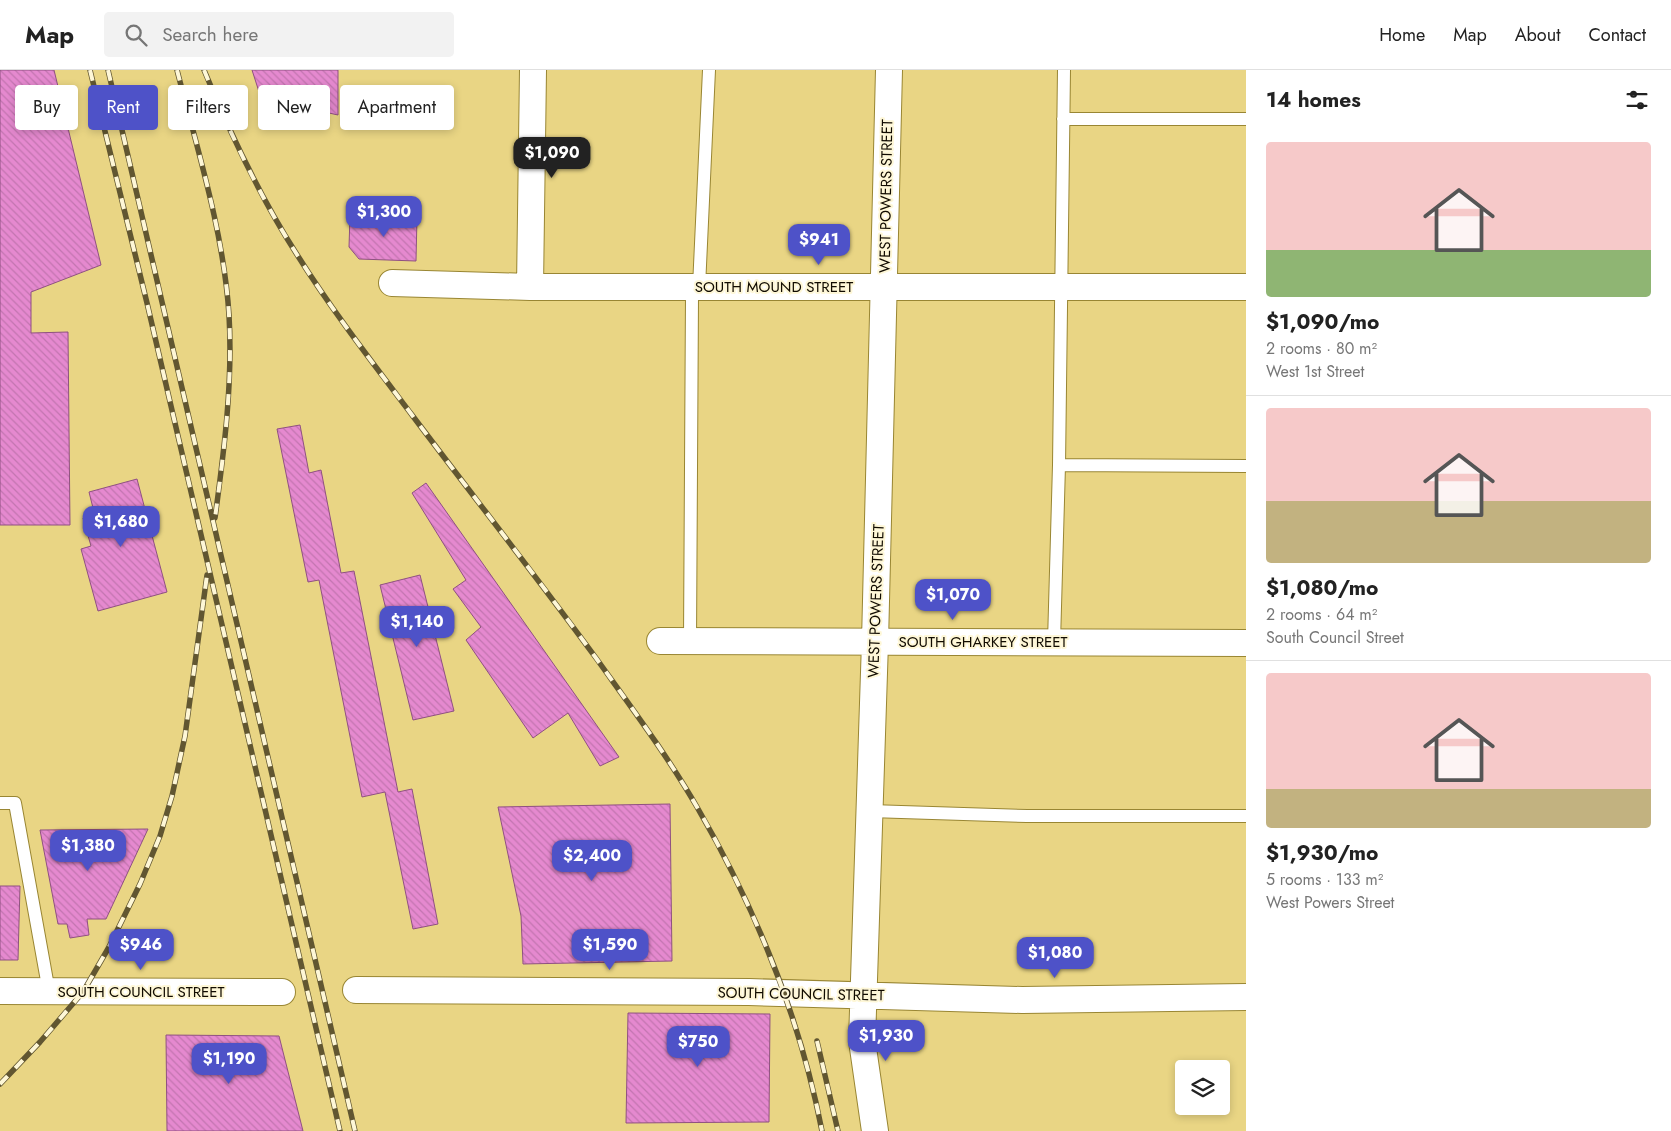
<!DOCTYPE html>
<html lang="en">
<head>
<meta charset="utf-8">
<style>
	:root { --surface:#fff; --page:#f2f2f2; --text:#222; --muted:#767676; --line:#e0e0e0; --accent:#4e52c8 }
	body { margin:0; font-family:Jost,sans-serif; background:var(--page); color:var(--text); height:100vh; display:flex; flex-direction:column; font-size:19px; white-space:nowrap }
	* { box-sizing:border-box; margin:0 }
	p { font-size:16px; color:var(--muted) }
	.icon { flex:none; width:28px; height:28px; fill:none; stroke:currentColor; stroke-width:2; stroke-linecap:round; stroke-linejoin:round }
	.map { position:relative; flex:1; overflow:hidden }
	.drawer { display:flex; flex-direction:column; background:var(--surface); width:425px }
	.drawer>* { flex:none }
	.banner { position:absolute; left:15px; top:15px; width:475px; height:45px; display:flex; gap:10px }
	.controls { position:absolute; left:1175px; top:990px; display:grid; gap:10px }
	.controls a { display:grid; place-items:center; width:55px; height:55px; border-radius:5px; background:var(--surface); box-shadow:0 2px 8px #0003; font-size:25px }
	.price { position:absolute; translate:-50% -42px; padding:0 11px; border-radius:10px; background:var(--accent); color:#fff; font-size:16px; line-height:32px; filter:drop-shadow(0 1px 2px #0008) }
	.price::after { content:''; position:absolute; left:50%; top:30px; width:15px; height:11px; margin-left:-8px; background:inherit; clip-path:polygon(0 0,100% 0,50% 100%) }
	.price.selected { background:#222; color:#fff }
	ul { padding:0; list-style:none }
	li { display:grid; align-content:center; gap:10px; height:265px; padding:0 20px }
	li+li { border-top:1px solid var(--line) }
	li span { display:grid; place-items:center; height:155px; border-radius:5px; color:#555 }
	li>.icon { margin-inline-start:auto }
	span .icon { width:90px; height:90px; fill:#fffc; stroke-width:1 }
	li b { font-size:21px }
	h2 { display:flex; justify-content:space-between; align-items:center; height:60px; padding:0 20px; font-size:21px }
	.chip { padding:0 18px; border-radius:5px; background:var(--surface); box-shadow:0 2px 8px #0003; font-size:18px; line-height:45px }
	.chip.selected { background:var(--accent); color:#fff }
	header { display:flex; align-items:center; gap:30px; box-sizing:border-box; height:70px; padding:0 25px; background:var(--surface); border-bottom:1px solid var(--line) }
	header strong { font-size:24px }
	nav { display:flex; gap:28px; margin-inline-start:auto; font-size:18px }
	.search { width:350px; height:45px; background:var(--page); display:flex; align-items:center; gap:12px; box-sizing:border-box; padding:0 18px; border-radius:5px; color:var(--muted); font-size:19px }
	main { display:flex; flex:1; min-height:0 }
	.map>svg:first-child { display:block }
	.building { fill:url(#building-back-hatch); stroke:#8f5181 }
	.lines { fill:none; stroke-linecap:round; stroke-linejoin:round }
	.service-casing { stroke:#998633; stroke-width:14 }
	.minor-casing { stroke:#998633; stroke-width:28 }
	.service { stroke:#fff; stroke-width:12 }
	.minor { stroke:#fff; stroke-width:26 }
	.rail-casing { stroke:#615631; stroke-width:5.5 }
	.rail { stroke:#fef7d7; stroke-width:4; stroke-dasharray:11; stroke-linecap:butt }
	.labels { text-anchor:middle; stroke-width:4; stroke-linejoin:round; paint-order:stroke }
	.street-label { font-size:15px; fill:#110b00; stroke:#fef7d7 }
</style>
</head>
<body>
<header>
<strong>Map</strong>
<div class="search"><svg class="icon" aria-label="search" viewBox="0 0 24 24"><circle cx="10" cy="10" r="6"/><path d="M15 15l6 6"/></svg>Search here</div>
<nav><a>Home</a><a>Map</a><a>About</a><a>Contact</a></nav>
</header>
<main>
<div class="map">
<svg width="1246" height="1061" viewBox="0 0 1246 1061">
	<defs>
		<pattern id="building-back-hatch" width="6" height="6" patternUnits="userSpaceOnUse" patternTransform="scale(1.25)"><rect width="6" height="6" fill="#e589cf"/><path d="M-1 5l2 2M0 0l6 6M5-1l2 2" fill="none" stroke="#c375b0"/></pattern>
	</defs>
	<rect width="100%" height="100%" fill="#e9d584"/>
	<path class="building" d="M0,0H54L101,195L31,222V263L68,262L70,455H0Z
		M252,0H338V45L261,28Z
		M350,146L417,147L416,191L359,189L349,177Z
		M300,355L309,403L321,400L341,503L354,501L398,722L412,719L438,854L413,859L385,722L362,727L319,510L308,512L277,359Z
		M137,409L167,522L98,541L81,479L91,476L83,448L94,442L89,422Z
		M426,413L619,687L600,696L568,643L533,668L466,570L481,557L453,519L466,510L412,423Z
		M420,505L454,641L413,650L380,515Z
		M670,734L672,891L523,894L521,846L498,737Z
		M148,759L106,849H87L89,865L70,868L67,854H58L40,760Z
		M0,816H20L18,890H0Z
		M628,943L770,944L769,1052L626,1053Z
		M166,965L279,966L303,1061H167Z"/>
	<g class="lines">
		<g class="service-casing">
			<path id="service" d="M1063,49H1246
				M1059,395L1246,396
				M690,571L692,226L699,217L709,0
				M1054,572L1059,395L1064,0
				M0,733H15L49,922
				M870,741L1027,746H1246"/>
		</g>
		<g class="minor-casing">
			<path id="minor" d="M392,213L530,217H1246
				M530,217L533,0
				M660,571L1246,573
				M356,920L749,922L1022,930L1246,927
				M0,921L282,922
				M875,1061L862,971L875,572L889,0"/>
		</g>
		<use href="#service" class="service"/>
		<use href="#minor" class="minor"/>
		<g class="rail-casing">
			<path id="rail" d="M90,0L147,233L340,1061
				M108,0L355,1061
				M177,0C197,78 224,164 229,245C233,313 224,381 215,448
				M204,0C230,63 259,125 296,183C331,239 372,292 412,345C473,426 536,506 596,588C631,637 667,685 697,737C755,837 800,948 822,1061
				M817,971L838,1061
				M0,1014L40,972L83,922L109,877L140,814L160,766L172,726L185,666L207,505"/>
		</g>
		<use href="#rail" class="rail"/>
	</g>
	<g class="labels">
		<g class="street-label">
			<text transform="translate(886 126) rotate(-89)" y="5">WEST POWERS STREET</text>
			<text x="774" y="222">SOUTH MOUND STREET</text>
			<text transform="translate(876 531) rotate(-88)" y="5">WEST POWERS STREET</text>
			<text x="983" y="577">SOUTH GHARKEY STREET</text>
			<text x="141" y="927">SOUTH COUNCIL STREET</text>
			<text transform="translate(801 924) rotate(1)" y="5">SOUTH COUNCIL STREET</text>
		</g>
	</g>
</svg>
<div class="controls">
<a><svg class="icon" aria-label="layers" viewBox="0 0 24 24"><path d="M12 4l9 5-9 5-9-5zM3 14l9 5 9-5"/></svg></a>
</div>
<b class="price selected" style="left:552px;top:109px">$1,090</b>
<b class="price" style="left:384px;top:168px">$1,300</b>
<b class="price" style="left:819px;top:196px">$941</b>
<b class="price" style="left:121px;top:478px">$1,680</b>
<b class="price" style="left:953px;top:551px">$1,070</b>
<b class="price" style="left:417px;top:578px">$1,140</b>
<b class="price" style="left:88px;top:802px">$1,380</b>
<b class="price" style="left:592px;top:812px">$2,400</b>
<b class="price" style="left:141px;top:901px">$946</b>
<b class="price" style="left:610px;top:901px">$1,590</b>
<b class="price" style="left:1055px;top:909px">$1,080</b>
<b class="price" style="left:886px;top:992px">$1,930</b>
<b class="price" style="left:698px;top:998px">$750</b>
<b class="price" style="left:229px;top:1015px">$1,190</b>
<div class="banner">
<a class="chip">Buy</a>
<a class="chip selected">Rent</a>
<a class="chip">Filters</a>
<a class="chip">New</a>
<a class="chip">Apartment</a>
</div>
</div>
<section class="drawer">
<h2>14 homes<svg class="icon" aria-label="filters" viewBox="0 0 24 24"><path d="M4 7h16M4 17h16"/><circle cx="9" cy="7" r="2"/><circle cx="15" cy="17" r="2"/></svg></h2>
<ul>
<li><span style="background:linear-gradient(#f6c9c9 70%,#8fb573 0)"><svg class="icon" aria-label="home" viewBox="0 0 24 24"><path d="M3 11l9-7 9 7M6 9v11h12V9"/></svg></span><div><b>$1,090/mo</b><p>2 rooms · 80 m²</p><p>West 1st Street</p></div></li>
<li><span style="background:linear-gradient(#f6c9c9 60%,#c2b280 0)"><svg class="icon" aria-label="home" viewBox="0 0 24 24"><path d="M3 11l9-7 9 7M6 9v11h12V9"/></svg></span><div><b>$1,080/mo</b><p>2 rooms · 64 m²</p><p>South Council Street</p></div></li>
<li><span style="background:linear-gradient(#f6c9c9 75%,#c2b280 0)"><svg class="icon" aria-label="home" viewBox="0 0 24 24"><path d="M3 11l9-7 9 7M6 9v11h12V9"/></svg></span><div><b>$1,930/mo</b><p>5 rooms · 133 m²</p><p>West Powers Street</p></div></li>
</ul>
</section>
</main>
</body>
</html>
